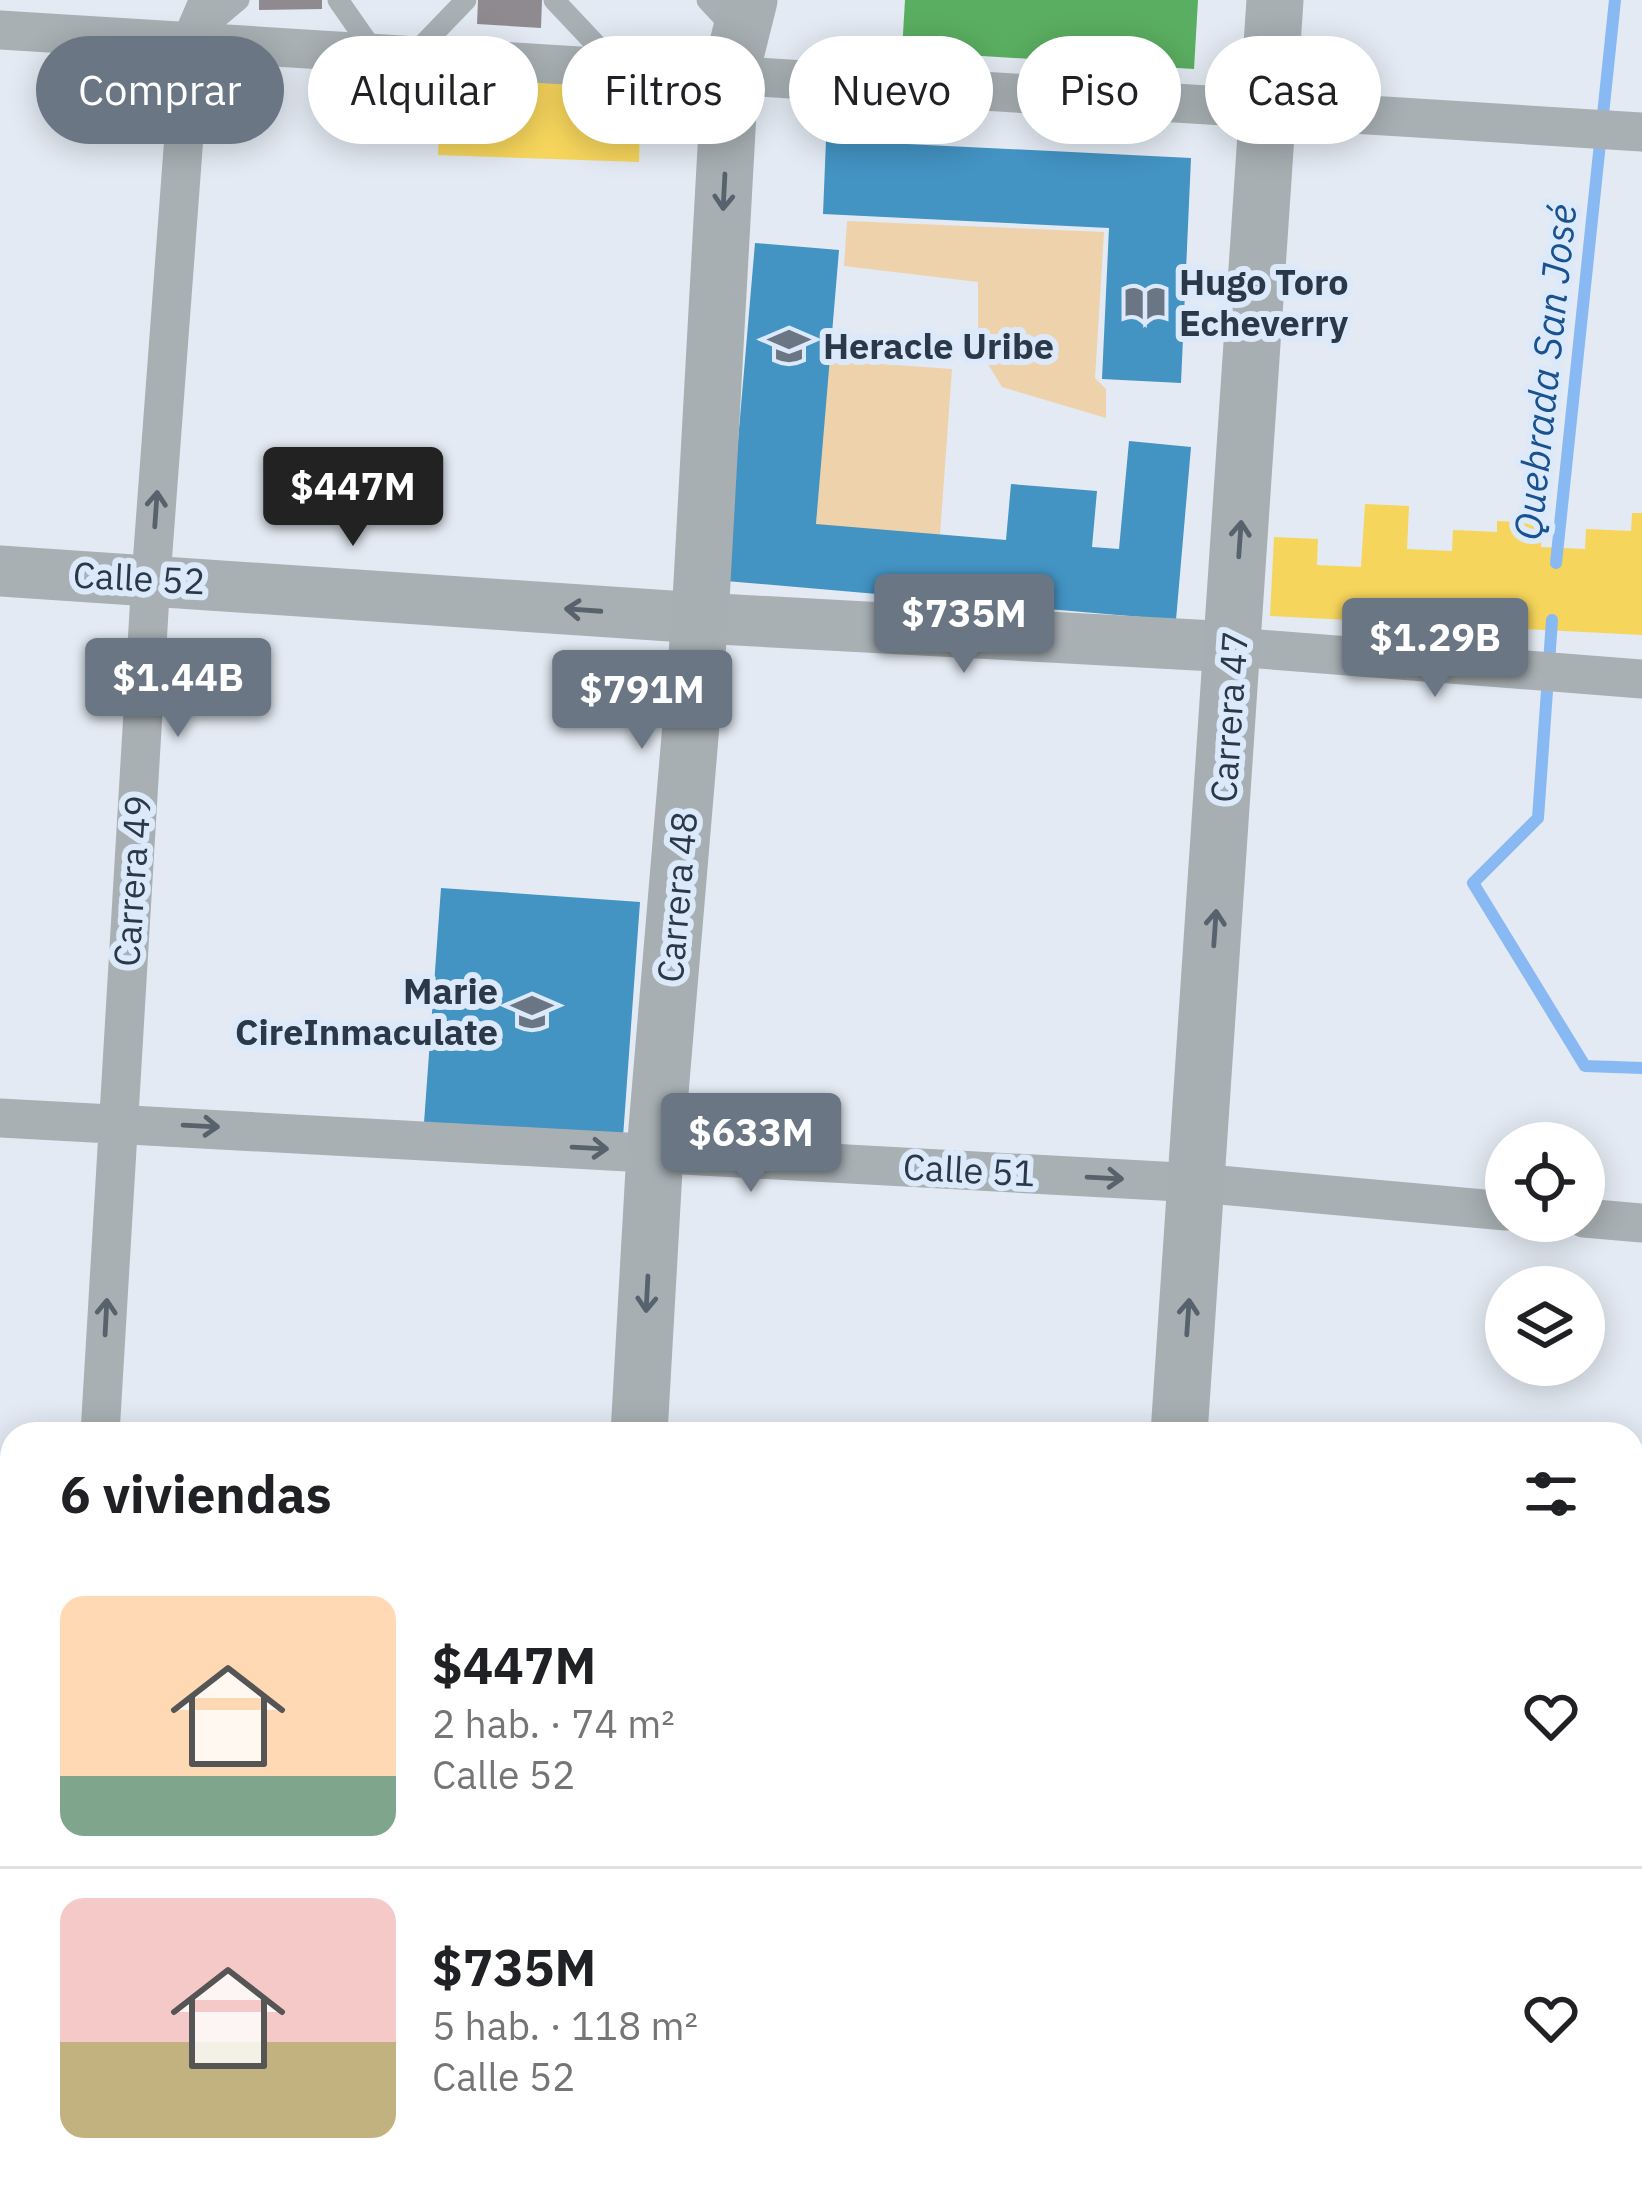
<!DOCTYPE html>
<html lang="es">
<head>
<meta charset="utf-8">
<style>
	:root { --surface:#fff; --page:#f2f2f2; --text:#202124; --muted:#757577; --line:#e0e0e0; --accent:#6b7684 }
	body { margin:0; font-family:"IBM Plex Sans",sans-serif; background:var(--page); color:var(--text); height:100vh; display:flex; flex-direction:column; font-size:45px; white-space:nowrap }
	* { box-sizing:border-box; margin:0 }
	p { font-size:39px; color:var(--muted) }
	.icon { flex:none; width:66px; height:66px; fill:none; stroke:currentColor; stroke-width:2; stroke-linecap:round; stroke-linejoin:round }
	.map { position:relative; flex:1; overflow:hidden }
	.panel { position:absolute; left:0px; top:1422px; width:1644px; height:768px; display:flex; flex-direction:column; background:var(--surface); border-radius:36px 36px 0 0; box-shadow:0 6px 30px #0003 }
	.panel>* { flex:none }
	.hud { position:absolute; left:36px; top:36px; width:1572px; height:108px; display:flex; gap:24px }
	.tools { position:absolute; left:1485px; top:1122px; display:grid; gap:24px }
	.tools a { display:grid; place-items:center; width:120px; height:120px; border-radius:50%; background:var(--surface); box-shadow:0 6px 30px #0003; font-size:60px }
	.price { position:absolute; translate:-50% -102px; padding:0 27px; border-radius:12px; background:var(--accent); color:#fff; font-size:39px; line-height:78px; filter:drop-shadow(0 3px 6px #0008) }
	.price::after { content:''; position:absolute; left:50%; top:72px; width:36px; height:27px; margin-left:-18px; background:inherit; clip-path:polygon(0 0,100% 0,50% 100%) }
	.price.active { background:#222; color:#fff }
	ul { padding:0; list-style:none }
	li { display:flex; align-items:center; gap:36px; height:300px; padding:0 60px }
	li+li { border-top:3px solid var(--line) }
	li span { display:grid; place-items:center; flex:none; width:336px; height:240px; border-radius:24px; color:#555 }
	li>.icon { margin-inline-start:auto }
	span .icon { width:144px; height:144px; fill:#fffc; stroke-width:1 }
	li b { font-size:51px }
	h2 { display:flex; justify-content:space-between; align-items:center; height:144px; padding:0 60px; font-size:51px }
	.pill { padding:0 42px; border-radius:54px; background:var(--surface); box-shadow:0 6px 30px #0003; font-size:42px; line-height:108px }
	.pill.active { background:var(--accent); color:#fff }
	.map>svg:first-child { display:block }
	.green { fill:#eed2ab }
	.homes { fill:#f6d55c }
	.shops { fill:#d6604d }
	.schools { fill:#4393c3 }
	.public { fill:#5aae61 }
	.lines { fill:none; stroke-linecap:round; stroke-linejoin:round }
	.stream { stroke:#89b9f2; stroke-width:12 }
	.building { fill:#8f8a8f }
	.path { stroke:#a3aaae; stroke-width:8; stroke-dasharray:9 9; stroke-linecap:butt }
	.service { stroke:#a8b0b3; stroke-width:21 }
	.minor { stroke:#a8b0b3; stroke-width:39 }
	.tertiary { stroke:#a8b0b3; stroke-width:51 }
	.secondary { stroke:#a7afb3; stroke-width:57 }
	.oneway { stroke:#56626d }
	.oneway2 { stroke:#57626d }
	.labels { text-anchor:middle; stroke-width:12; stroke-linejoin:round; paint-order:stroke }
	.poi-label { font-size:36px; font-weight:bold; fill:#2b3848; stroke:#dce9fa; text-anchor:start }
	.street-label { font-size:36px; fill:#2b3848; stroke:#dce9fa }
	.water-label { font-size:39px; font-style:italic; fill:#195290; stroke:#dce9fa }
</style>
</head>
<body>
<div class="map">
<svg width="1642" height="2190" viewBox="0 0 1642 2190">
	<rect width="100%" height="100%" fill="#e3eaf3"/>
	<path class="green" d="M847,221L1104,232L1095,378L1106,389V418L1002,387L978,348V282L844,266Z
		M828,360L952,369L940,535L816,526Z
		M633,2178H1078L1077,2190H632Z"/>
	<path class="homes" d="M441,75L641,82L639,162L438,155Z
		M1365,504L1409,506L1407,549L1452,551L1453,530L1497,532V521L1542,523L1541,547L1585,549L1586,529L1631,531L1632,513H1642V635L1270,616L1274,537L1318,539L1317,565L1361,567Z
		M0,1695L12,1696L5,1830H0Z
		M1146,2178H1210L1209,2190H1146Z"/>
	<path class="shops" d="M0,1488L12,1489V1611L0,1610Z"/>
	<path class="schools" d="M826,140L1191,158L1181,383L1102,379L1109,228L823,214Z
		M755,243L839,250L816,524L1006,540L1011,484L1097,491L1092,547L1119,549L1129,441L1191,447L1176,620L726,581Z
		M441,888L640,902L623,1137L424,1123Z"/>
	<path class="public" d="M905,0H1198L1194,69L902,51Z"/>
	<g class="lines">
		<path class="stream" d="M1556,563L1615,0
			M1552,620L1538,818L1473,883L1585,1066L1642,1068"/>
	</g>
	<path class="building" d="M259,0H322V9L259,10Z
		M478,0H542L541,28L477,24Z"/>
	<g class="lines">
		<path class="path" d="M1039,2178L1049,2190
			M856,2190V2178"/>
		<path class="service" d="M338,0L375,53
			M554,0L618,68
			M707,0L733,28
			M209,25L239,0
			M412,56L466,0"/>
		<path class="minor" d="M0,30L1642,132
			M1233,647L1642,679
			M0,1118L1198,1183L1506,1211
			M1584,1218L1642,1223
			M100,1434L151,578L191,42L209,0
			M0,1667L12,1668
			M1632,1761L1642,1762
			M55,2190L56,2178"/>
		<path class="tertiary" d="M0,571L700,618L1233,647"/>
		<path class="secondary" d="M639,1434L655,1152L700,618L730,76L749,0
			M1179,1434L1275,0
			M594,2190L595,2178
			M1129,2190V2178"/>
	</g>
	<defs><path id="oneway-shaft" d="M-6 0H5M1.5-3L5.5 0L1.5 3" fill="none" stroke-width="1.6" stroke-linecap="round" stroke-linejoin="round" transform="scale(3)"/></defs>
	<g class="oneway">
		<use href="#oneway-shaft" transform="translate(724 192) rotate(93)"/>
		<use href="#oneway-shaft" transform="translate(1240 539) rotate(-86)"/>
		<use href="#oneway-shaft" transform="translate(1215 928) rotate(-86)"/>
		<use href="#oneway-shaft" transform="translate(647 1294) rotate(93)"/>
		<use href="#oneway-shaft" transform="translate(1188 1317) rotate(-86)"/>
	</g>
	<g class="oneway2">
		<use href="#oneway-shaft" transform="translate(156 509) rotate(-86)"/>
		<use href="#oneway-shaft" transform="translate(583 610) rotate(-176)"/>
		<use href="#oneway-shaft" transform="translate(201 1126) rotate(3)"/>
		<use href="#oneway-shaft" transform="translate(590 1148) rotate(3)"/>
		<use href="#oneway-shaft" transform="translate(1105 1178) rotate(3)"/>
		<use href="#oneway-shaft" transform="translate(106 1317) rotate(-87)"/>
	</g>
	<defs>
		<g id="library-bare" transform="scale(3.24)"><path d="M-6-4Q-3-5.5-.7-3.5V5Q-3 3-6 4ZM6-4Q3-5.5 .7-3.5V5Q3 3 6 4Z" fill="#6b7684" stroke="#dce9fa" stroke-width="2.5" paint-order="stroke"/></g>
		<g id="school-bare" transform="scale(3.24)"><path d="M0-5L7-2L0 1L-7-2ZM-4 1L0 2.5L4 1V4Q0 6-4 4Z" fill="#6b7684" stroke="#dce9fa" stroke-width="2.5" paint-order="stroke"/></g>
	</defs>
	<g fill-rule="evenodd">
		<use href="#library-bare" x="1145" y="303"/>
		<use href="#school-bare" x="789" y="346"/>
		<use href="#school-bare" x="532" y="1012"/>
	</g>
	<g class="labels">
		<g class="poi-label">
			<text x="1179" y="295">Hugo Toro<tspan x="1179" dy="41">Echeverry</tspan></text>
			<text x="823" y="359">Heracle Uribe</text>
			<text x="498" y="1004" text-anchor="end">Marie<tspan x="498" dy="41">CireInmaculate</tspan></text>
		</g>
		<g class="street-label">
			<text transform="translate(139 578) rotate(3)" y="13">Calle 52</text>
			<text transform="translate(1229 717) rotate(-86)" y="13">Carrera 47</text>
			<text transform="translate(132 881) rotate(-86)" y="13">Carrera 49</text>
			<text transform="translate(677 897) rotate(-85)" y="13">Carrera 48</text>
			<text transform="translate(969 1170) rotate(3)" y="13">Calle 51</text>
		</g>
		<g class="water-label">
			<text transform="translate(1545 372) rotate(-84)" y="14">Quebrada San José</text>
		</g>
	</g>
</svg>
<div class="tools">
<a><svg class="icon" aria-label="locate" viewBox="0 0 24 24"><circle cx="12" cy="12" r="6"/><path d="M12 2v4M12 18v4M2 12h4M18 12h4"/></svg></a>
<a><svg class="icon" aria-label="layers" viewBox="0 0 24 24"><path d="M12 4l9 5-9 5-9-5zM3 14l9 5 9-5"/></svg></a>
</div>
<b class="price active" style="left:353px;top:549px">$447M</b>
<b class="price" style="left:964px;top:676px">$735M</b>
<b class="price" style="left:1435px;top:700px">$1.29B</b>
<b class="price" style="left:178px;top:740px">$1.44B</b>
<b class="price" style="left:642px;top:752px">$791M</b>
<b class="price" style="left:751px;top:1195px">$633M</b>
<div class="hud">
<a class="pill active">Comprar</a>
<a class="pill">Alquilar</a>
<a class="pill">Filtros</a>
<a class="pill">Nuevo</a>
<a class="pill">Piso</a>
<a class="pill">Casa</a>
</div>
<section class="panel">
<h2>6 viviendas<svg class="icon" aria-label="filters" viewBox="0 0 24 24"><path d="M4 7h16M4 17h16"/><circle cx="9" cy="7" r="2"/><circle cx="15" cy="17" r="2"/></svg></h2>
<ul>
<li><span style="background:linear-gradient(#ffd9b3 75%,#7fa58c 0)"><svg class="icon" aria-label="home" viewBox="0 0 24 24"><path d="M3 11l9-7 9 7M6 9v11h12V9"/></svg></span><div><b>$447M</b><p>2 hab. · 74 m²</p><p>Calle 52</p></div><svg class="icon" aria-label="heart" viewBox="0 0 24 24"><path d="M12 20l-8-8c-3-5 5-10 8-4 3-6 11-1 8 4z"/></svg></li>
<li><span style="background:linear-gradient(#f6c9c9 60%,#c2b280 0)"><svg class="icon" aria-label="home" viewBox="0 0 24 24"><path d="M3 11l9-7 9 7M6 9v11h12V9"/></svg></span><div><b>$735M</b><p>5 hab. · 118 m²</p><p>Calle 52</p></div><svg class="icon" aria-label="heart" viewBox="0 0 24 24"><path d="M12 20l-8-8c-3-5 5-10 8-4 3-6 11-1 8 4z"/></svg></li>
</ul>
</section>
</div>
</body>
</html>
